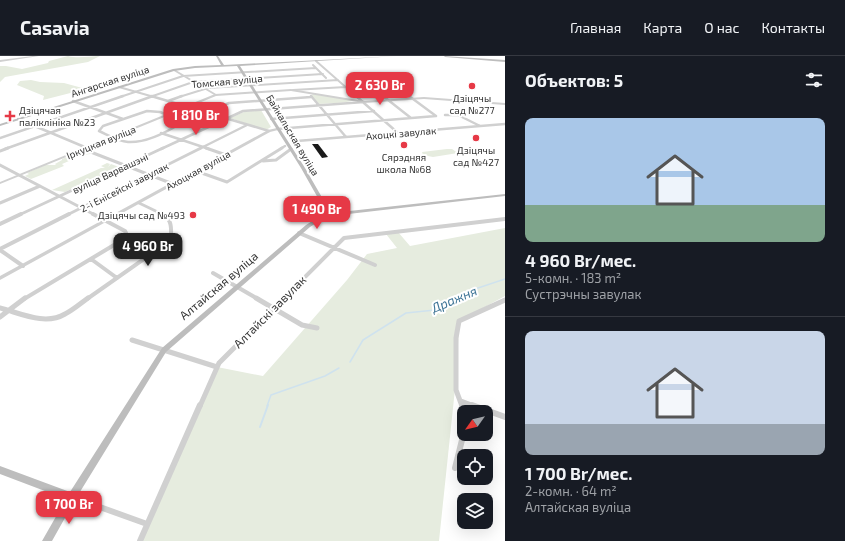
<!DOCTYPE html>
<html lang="ru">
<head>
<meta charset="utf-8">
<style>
	:root { --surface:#171b24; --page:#242831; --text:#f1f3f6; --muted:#9ea1a6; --line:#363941; --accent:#e63946 }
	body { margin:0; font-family:"Exo 2",sans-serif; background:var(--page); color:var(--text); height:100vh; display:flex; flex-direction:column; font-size:15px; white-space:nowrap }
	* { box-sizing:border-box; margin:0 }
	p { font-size:13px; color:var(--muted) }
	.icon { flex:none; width:22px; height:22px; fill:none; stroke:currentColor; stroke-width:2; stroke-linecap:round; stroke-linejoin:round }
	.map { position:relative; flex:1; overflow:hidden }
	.side { display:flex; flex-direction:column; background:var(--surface); width:340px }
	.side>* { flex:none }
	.needle { width:26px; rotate:236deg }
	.tools { position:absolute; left:457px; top:349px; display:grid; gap:8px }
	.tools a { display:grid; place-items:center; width:36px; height:36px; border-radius:8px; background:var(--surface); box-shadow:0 4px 16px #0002; font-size:20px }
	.price { position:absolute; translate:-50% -34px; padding:0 9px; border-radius:8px; background:var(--accent); color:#fff; font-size:13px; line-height:26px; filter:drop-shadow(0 1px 2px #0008) }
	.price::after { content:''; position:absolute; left:50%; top:24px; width:12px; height:9px; margin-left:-6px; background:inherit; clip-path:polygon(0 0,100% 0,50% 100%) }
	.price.on { background:#222; color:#fff }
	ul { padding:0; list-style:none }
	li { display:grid; align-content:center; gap:8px; height:212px; padding:0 20px }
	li+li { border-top:1px solid var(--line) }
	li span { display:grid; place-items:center; height:124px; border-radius:8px; color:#555 }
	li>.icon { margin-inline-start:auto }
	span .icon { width:72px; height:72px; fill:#fffc; stroke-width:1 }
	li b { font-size:17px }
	h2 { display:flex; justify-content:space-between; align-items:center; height:48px; padding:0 20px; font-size:17px }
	header { display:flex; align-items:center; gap:24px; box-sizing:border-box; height:56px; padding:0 20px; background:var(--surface); border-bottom:1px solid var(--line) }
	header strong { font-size:19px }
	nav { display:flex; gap:22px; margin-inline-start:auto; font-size:14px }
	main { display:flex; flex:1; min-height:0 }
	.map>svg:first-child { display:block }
	.green { fill:#e6ecdf }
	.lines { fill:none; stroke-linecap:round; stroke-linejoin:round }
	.stream-far1 { stroke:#cfe2ee; stroke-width:1.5 }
	.stream { stroke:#cfe2ee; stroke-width:2 }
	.building { fill:#1a1a1a }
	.minor-far5 { stroke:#d0d0d0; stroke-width:2 }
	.minor-far4 { stroke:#d0d0d0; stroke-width:2.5 }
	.minor-far3 { stroke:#d0d0d0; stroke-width:3 }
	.minor-far2 { stroke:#d0d0d0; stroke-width:4 }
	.minor-far1 { stroke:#d0d0d0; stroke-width:5 }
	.minor { stroke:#d0d0d0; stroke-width:6 }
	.tertiary { fill:#d0d0d0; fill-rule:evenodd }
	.secondary { fill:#bdbdbd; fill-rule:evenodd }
	.poi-dot { fill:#e63946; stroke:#fff; stroke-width:1.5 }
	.labels { text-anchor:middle; stroke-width:4; stroke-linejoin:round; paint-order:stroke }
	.far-street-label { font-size:10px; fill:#333; stroke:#fff }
	.far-poi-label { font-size:10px; fill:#333; stroke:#fff }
	.street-label { font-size:12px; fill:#333; stroke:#fff }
	.water-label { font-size:13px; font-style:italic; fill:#3f7597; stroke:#fff }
</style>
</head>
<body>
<header>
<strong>Casavia</strong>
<nav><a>Главная</a><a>Карта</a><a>О нас</a><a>Контакты</a></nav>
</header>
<main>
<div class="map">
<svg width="505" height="485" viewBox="0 0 505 485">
	<rect width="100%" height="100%" fill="#fff"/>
	<path class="green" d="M68,0C78,3 90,0 100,0L88,6L5,21L0,26V10H6L22,13L48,7L49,5Z
		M31,24L40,26L64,27L86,33L43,44L44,40L17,29L20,25Z
		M313,38L357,45H346L352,46L319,48L311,39Z
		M261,54L271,71L266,74L230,62L244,56Z
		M447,93H452L458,97L433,101L423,99L422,96Z
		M82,95L90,98L83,99L62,108L64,110L31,123L25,120L29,118L27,117L45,109H56L55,108L62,104V103Z
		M107,107L110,108L108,111L111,108L119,111L65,136L52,134L101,112H105L101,110Z
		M505,172V240L459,265L457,314L439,485H138L217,311L263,320L347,224L367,198L397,192L386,178L398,176L410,190Z"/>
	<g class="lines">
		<path class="stream-far1" d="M350,306L363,284L406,257L435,254L475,233L505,223
			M267,350L271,339L325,320L339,312"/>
		<path class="stream" d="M260,371L268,349"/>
	</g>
	<path class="building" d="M312,88H318L328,101L322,102Z"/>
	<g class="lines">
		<path class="minor-far5" d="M316,5L357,41
			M313,9L326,22
			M174,14L216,39
			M369,29L385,41
			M119,31L154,41
			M293,34L381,29L399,33L410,41
			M311,40L312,41
			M120,41L183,20L316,12
			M150,41L193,26L323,18
			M179,41L208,32L338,24
			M307,41H311"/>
		<path class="minor-far4" d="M151,40L269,75
			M311,40L346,81
			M356,40L398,77
			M383,40L411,62
			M409,40L436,60
			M73,45L123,63
			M168,45L182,40
			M147,55L160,56L180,64L181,67C167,76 146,87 128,86C118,85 108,79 99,75L103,70Z
			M206,57L229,47L311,41
			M445,59H458L480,70
			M18,63L87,92
			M271,63L374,55
			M277,73L436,60
			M161,77L209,93
			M0,82L123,40
			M297,85L505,68
			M5,93L153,40
			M161,93L243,55L364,46
			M199,93L247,69
			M280,93L285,90"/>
		<path class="minor-far3" d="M206,92L226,99
			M83,93L173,128
			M0,95L8,92
			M263,105L276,104L291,93
			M0,109L95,159
			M196,115L227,126L282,92
			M0,147L40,130
			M139,147L164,159
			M19,159L163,92
			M67,159L201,92"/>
		<path class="minor-far2" d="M0,168L21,158
			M299,177L375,209
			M0,193L69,158
			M0,194L23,210
			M91,203L117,222
			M213,217L258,243
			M24,243L124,183L126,177L125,175L93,158
			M87,243L171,184C171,173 173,164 162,158
			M283,243L344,182L505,163"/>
		<path class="minor-far1" d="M256,242L302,269L317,272
			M0,252C20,257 45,270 65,258C73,254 81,247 88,242
			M0,261L25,242
			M132,284L217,311
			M461,345L474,350
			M200,350L219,307L284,242
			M462,350L456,334V282L459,265L505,244"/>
		<path class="minor" d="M462,349L464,360
			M472,349L505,361
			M455,412L464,376
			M72,441L147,468
			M140,485L200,349"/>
		<path class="tertiary" d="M33,0H39L0,6V4Z
			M291,33L364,45L424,41L505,47V49L424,43L364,47L291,35L216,40L0,128V126L215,38Z
			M277,72L279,73L278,74L270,76L0,224V220L268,74Z"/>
		<path class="secondary" d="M216,0H218L224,9L397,0L240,10L305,112L331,157L505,138V140L331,160L321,164L310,171L166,296L75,444L52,485H42L66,443L0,418V410L70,436L162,292L306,169L317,162L327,158L301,112L237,10L195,12L174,15L0,70V68L173,13L195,10L221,9Z
			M444,0L505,4V6L445,1Z"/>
	</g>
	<g class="poi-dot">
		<circle cx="472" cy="30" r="4"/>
		<path d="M8 54h4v4h4v4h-4v4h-4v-4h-4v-4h4z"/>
		<circle cx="476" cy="82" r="4"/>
		<circle cx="404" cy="89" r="4"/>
		<circle cx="193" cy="159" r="4"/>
	</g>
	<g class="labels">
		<g class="far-street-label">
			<text transform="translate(110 25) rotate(-18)" y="4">Ангарская вуліца</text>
			<text transform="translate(227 25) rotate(-5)" y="4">Томская вуліца</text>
			<text transform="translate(401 77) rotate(-5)" y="4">Ахоцкі завулак</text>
			<text transform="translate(293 79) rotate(59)" y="4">Байкальская вуліца</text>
			<text transform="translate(101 86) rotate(-22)" y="4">Іркуцкая вуліца</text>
			<text transform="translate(198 114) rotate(-29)" y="4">Ахоцкая вуліца</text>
			<text transform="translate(110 117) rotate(-25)" y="4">вуліца Варвашэні</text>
			<text transform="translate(124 131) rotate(-27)" y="4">2-і Енісейскі завулак</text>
		</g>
		<g class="far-poi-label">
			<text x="472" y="46">Дзіцячы<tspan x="472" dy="12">сад №277</tspan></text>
			<text x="19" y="58" text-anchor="start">Дзіцячая<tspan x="19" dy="12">паліклініка №23</tspan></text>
			<text x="476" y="98">Дзіцячы<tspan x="476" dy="12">сад №427</tspan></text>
			<text x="404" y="105">Сярэдняя<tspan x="404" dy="12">школа №68</tspan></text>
			<text x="185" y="163" text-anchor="end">Дзіцячы сад №493</text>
		</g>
		<g class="street-label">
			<text transform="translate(219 230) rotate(-40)" y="4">Алтайская вуліца</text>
			<text transform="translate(270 256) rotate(-45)" y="4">Алтайскі завулак</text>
		</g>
		<g class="water-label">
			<text transform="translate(454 243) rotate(-23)" y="5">Дражня</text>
		</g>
	</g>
</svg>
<div class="tools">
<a><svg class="needle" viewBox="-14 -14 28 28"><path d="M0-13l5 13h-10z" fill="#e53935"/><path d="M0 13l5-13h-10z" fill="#9ea1a6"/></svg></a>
<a><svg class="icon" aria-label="locate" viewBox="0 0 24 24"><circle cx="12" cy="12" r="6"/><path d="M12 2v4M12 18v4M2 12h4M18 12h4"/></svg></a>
<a><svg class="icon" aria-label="layers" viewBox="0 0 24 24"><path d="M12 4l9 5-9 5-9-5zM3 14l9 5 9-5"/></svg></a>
</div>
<b class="price" style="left:380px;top:50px">2 630 Br</b>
<b class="price" style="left:196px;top:80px">1 810 Br</b>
<b class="price" style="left:317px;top:174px">1 490 Br</b>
<b class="price on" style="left:148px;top:211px">4 960 Br</b>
<b class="price" style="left:69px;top:469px">1 700 Br</b>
</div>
<section class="side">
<h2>Объектов: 5<svg class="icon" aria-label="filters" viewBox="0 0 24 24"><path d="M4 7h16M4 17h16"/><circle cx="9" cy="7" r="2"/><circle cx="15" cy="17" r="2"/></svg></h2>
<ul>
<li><span style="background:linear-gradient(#a9c7e8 70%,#7fa58c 0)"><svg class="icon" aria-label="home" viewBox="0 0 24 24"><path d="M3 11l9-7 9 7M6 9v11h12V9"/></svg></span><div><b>4 960 Br/мес.</b><p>5-комн. · 183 m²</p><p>Сустрэчны завулак</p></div></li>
<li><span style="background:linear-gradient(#c9d6e8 75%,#9aa5b1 0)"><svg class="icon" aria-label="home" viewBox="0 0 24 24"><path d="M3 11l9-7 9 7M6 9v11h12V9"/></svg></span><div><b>1 700 Br/мес.</b><p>2-комн. · 64 m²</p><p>Алтайская вуліца</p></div></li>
</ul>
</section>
</main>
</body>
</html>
